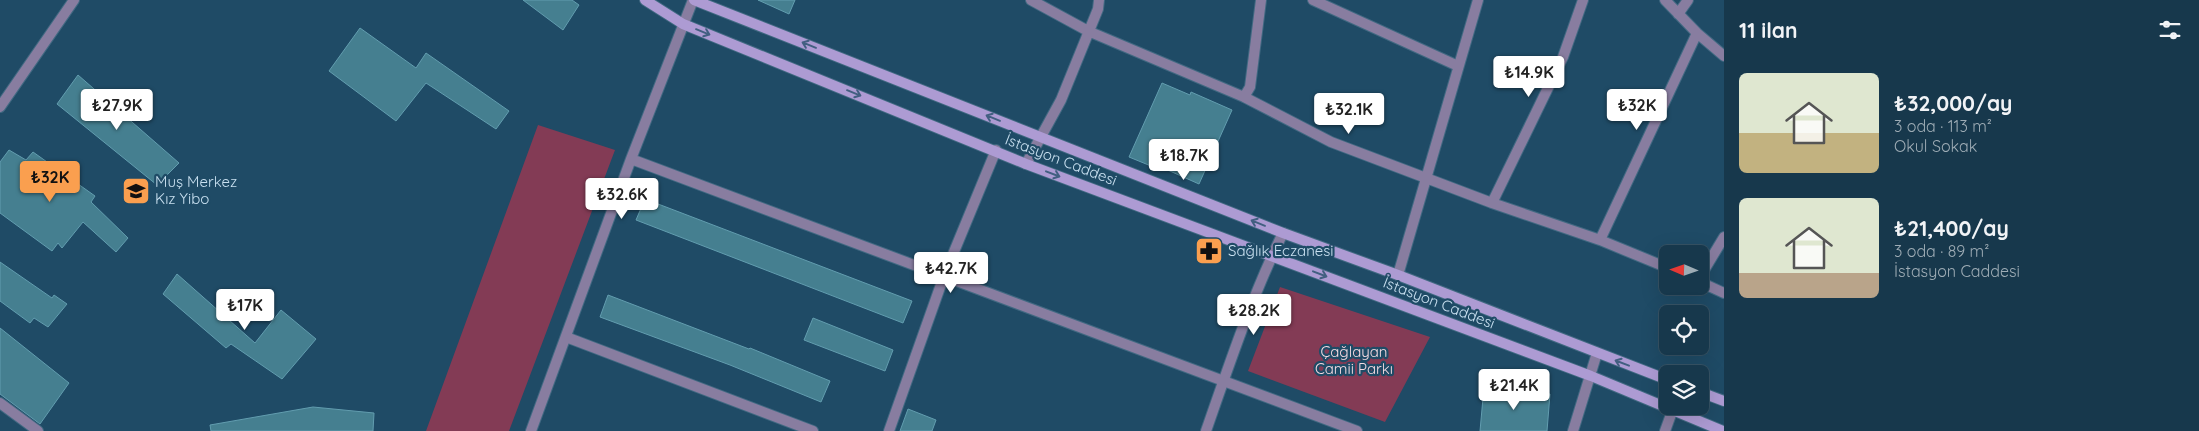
<!DOCTYPE html>
<html lang="tr">
<head>
<meta charset="utf-8">
<style>
	:root { --surface:#17384c; --page:#203f53; --text:#f1f3f6; --muted:#9eacb5; --line:#365264; --accent:#fa9f4f }
	body { margin:0; font-family:Quicksand,sans-serif; background:var(--page); color:var(--text); height:100vh; display:flex; flex-direction:column; font-size:19px; white-space:nowrap }
	* { box-sizing:border-box; margin:0 }
	p { font-size:16px; color:var(--muted) }
	.icon { flex:none; width:28px; height:28px; fill:none; stroke:currentColor; stroke-width:2; stroke-linecap:round; stroke-linejoin:round }
	.map { position:relative; flex:1; overflow:hidden }
	.panel { display:flex; flex-direction:column; background:var(--surface); width:475px }
	.panel>* { flex:none }
	.needle { width:32px; rotate:272deg }
	.buttons { position:absolute; left:1659px; top:245px; display:grid; gap:10px }
	.buttons a { display:grid; place-items:center; width:50px; height:50px; border-radius:8px; background:var(--surface); box-shadow:0 5px 20px #0002,0 0 0 1px var(--line); font-size:25px }
	.price { position:absolute; translate:-50% -42px; padding:0 11px; border-radius:5px; background:#fff; color:#222; font-size:16px; line-height:32px; filter:drop-shadow(0 1px 2px #0008) }
	.price::after { content:''; position:absolute; left:50%; top:30px; width:15px; height:11px; margin-left:-8px; background:inherit; clip-path:polygon(0 0,100% 0,50% 100%) }
	.price.on { background:var(--accent); color:#111 }
	ul { padding:0; list-style:none }
	li { display:flex; align-items:center; gap:15px; height:125px; padding:0 15px }
	li span { display:grid; place-items:center; flex:none; width:140px; height:100px; border-radius:8px; color:#555 }
	li>.icon { margin-inline-start:auto }
	span .icon { width:60px; height:60px; fill:#fffc; stroke-width:1 }
	li b { font-size:21px }
	h2 { display:flex; justify-content:space-between; align-items:center; height:60px; padding:0 15px; font-size:21px }
	main { display:flex; flex:1; min-height:0 }
	.map>svg:first-child { display:block }
	.green { fill:#833b55 }
	.building { fill:#457f90; stroke:#629daf }
	.lines { fill:none; stroke-linecap:round; stroke-linejoin:round }
	.street-casing { stroke:#416982; stroke-width:12 }
	.secondary-casing { stroke:#416982; stroke-width:12 }
	.street { stroke:#887da0; stroke-width:10 }
	.secondary { stroke:#ad9bd3; stroke-width:10 }
	.oneway { stroke:#425f81 }
	.labels { text-anchor:middle; stroke-width:4.5; stroke-linejoin:round; paint-order:stroke }
	.street-label { font-size:15px; fill:#c9e0f0; stroke:#1f4b66 }
	.poi-label { font-size:15px; fill:#c9e0f0; stroke:#1f4b66; text-anchor:start }
	.park-label { font-size:15px; fill:#f6dce3; stroke:#1f4b66 }
</style>
</head>
<body>
<main>
<div class="map">
<svg width="1724" height="431" viewBox="0 0 1724 431">
	<rect width="100%" height="100%" fill="#1f4b66"/>
	<path class="green" d="M538,125L615,150L509,431H426Z
		M1280,287L1430,337L1385,422L1248,371Z"/>
	<path class="building" d="M523,0H572L579,5L563,30Z
		M758,0H795L789,14Z
		M360,28L416,68L426,53L509,111L496,129L426,83L396,121L329,71Z
		M78,75L179,163L157,185L57,104Z
		M1162,83L1190,95L1191,92L1232,110L1199,184L1152,163L1151,166L1129,157Z
		M9,150L26,160L33,152L95,196L91,202L128,238L116,252L83,222L62,248L58,243L52,251L0,213V162Z
		M645,199L912,301L903,323L636,220Z
		M0,262L52,298L54,295L67,304L48,327L34,318L30,323L0,301Z
		M177,274L255,343L281,310L316,339L282,379L231,344L226,348L163,294Z
		M608,295L749,349L750,348L830,381L821,402L730,365L600,317Z
		M813,318L893,350L885,371L804,340Z
		M0,328L69,383L40,424L0,394Z
		M1484,387L1550,394L1547,431H1480Z
		M313,407L374,413L373,431H211L210,425Z
		M908,409L936,420L932,431H900Z"/>
	<g class="lines">
		<g class="street-casing">
			<path id="street" d="M1031,0L1088,31L1244,97L1331,142L1492,203L1600,240L1668,268
				M1313,0L1458,66
				M1665,0L1697,33L1724,56
				M1678,14L1688,0
				M1244,97L1250,87L1261,0
				M0,107L74,0
				M631,159L1357,431
				M1026,164L1061,100L1098,9L1099,0
				M1492,203L1563,57L1583,0
				M1600,240L1697,33
				M1398,275L1478,0
				M1700,277L1724,237
				M1700,282L1724,293
				M566,337L813,431
				M0,403L38,431
				M531,431L631,159L693,0
				M889,431L944,276L996,150
				M1206,431C1229,365 1252,296 1283,233
				M1573,431L1597,353
				M1665,431L1673,409"/>
		</g>
		<g class="secondary-casing">
			<path id="secondary" d="M645,0L683,24L1026,164L1591,376L1723,431
				M694,0L1283,233L1398,275L1668,380
				M1700,392L1724,401"/>
		</g>
		<use href="#street" class="street"/>
		<use href="#secondary" class="secondary"/>
	</g>
	<defs><path id="oneway-shaft" d="M-6 0H5M1.5-3L5.5 0L1.5 3" fill="none" stroke-width="1.6" stroke-linecap="round" stroke-linejoin="round" transform="scale(1.25)"/></defs>
	<g class="oneway">
		<use href="#oneway-shaft" transform="translate(703 32) rotate(22)"/>
		<use href="#oneway-shaft" transform="translate(809 45) rotate(-158)"/>
		<use href="#oneway-shaft" transform="translate(854 93) rotate(22)"/>
		<use href="#oneway-shaft" transform="translate(993 118) rotate(-158)"/>
		<use href="#oneway-shaft" transform="translate(1053 174) rotate(21)"/>
		<use href="#oneway-shaft" transform="translate(1258 223) rotate(-158)"/>
		<use href="#oneway-shaft" transform="translate(1320 274) rotate(21)"/>
		<use href="#oneway-shaft" transform="translate(1622 363) rotate(-159)"/>
	</g>
	<defs>
		<g id="school-square" transform="scale(1.4375)"><rect x="-9" y="-9" width="18" height="18" rx="4" fill="#fa9f4f" stroke="#1f4b66"/><path d="M0-5L7-2L0 1L-7-2ZM-4 1L0 2.5L4 1V4Q0 6-4 4Z" fill="#111"/></g>
		<g id="pharmacy-square" transform="scale(1.4375)"><rect x="-9" y="-9" width="18" height="18" rx="4" fill="#fa9f4f" stroke="#1f4b66"/><path d="M-2-6h4v4h4v4h-4v4h-4v-4h-4v-4h4Z" fill="#111"/></g>
	</defs>
	<g fill-rule="evenodd">
		<use href="#school-square" x="136" y="191"/>
		<use href="#pharmacy-square" x="1209" y="251"/>
	</g>
	<g class="labels">
		<g class="street-label">
			<text transform="translate(1061 160) rotate(21)" y="5">İstasyon Caddesi</text>
			<text transform="translate(1439 303) rotate(21)" y="5">İstasyon Caddesi</text>
		</g>
		<g class="poi-label">
			<text x="155" y="187">Muş Merkez<tspan x="155" dy="17">Kız Yibo</tspan></text>
			<text x="1228" y="256">Sağlık Eczanesi</text>
		</g>
		<g class="park-label">
			<text x="1354" y="357">Çağlayan<tspan x="1354" dy="17">Camii Parkı</tspan></text>
		</g>
	</g>
</svg>
<div class="buttons">
<a><svg class="needle" viewBox="-14 -14 28 28"><path d="M0-13l5 13h-10z" fill="#e53935"/><path d="M0 13l5-13h-10z" fill="#9eacb5"/></svg></a>
<a><svg class="icon" aria-label="locate" viewBox="0 0 24 24"><circle cx="12" cy="12" r="6"/><path d="M12 2v4M12 18v4M2 12h4M18 12h4"/></svg></a>
<a><svg class="icon" aria-label="layers" viewBox="0 0 24 24"><path d="M12 4l9 5-9 5-9-5zM3 14l9 5 9-5"/></svg></a>
</div>
<b class="price" style="left:1529px;top:98px">₺14.9K</b>
<b class="price" style="left:117px;top:131px">₺27.9K</b>
<b class="price" style="left:1637px;top:131px">₺32K</b>
<b class="price" style="left:1349px;top:135px">₺32.1K</b>
<b class="price" style="left:1184px;top:181px">₺18.7K</b>
<b class="price on" style="left:50px;top:203px">₺32K</b>
<b class="price" style="left:622px;top:220px">₺32.6K</b>
<b class="price" style="left:951px;top:294px">₺42.7K</b>
<b class="price" style="left:245px;top:331px">₺17K</b>
<b class="price" style="left:1254px;top:336px">₺28.2K</b>
<b class="price" style="left:1514px;top:411px">₺21.4K</b>
</div>
<section class="panel">
<h2>11 ilan<svg class="icon" aria-label="filters" viewBox="0 0 24 24"><path d="M4 7h16M4 17h16"/><circle cx="9" cy="7" r="2"/><circle cx="15" cy="17" r="2"/></svg></h2>
<ul>
<li><span style="background:linear-gradient(#dfe7d0 60%,#c2b280 0)"><svg class="icon" aria-label="home" viewBox="0 0 24 24"><path d="M3 11l9-7 9 7M6 9v11h12V9"/></svg></span><div><b>₺32,000/ay</b><p>3 oda · 113 m²</p><p>Okul Sokak</p></div></li>
<li><span style="background:linear-gradient(#dfe7d0 75%,#b9a48a 0)"><svg class="icon" aria-label="home" viewBox="0 0 24 24"><path d="M3 11l9-7 9 7M6 9v11h12V9"/></svg></span><div><b>₺21,400/ay</b><p>3 oda · 89 m²</p><p>İstasyon Caddesi</p></div></li>
</ul>
</section>
</main>
</body>
</html>
